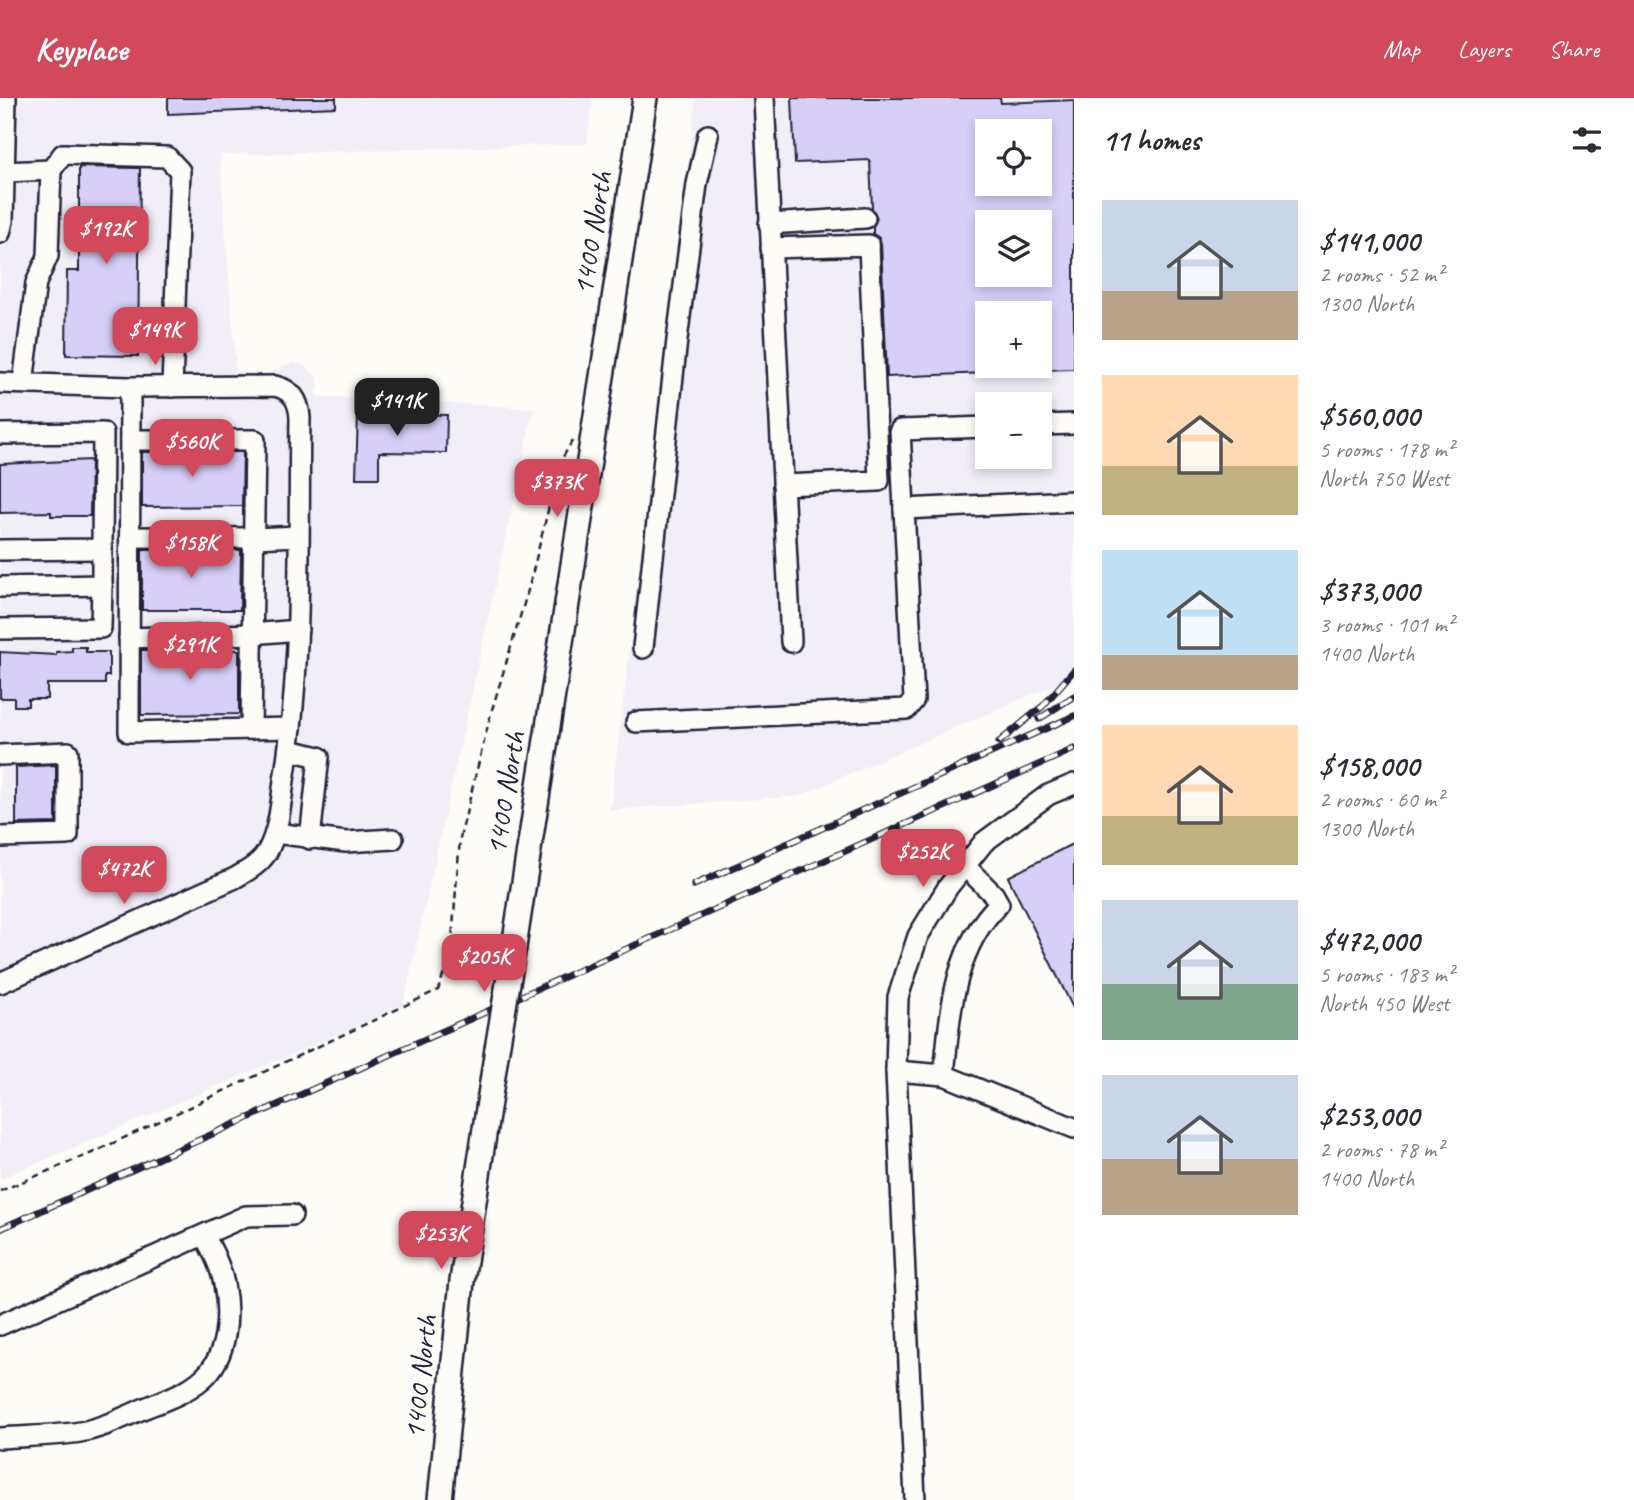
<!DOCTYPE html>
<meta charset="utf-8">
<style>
:root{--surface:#fff;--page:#f2f2f3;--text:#2b2b33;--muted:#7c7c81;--accent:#d1495b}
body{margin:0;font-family:Caveat,sans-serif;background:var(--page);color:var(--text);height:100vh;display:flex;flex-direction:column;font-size:26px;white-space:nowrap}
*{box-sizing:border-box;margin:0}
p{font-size:23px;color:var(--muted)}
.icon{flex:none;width:38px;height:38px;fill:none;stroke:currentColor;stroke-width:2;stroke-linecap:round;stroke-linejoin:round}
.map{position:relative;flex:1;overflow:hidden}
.side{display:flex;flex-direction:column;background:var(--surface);width:560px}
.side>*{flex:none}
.fabs{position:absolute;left:975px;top:21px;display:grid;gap:14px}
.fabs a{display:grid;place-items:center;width:77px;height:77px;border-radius:0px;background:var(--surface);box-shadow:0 4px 10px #0003;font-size:35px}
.price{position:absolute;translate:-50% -60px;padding:0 16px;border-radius:14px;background:var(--accent);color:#fff;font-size:23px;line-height:46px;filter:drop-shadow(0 2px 4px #0008)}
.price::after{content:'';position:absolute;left:50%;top:42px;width:21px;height:16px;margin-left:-10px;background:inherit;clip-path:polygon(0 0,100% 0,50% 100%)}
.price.current{background:#222;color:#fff}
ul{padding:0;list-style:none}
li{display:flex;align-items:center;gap:21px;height:175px;padding:0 28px}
li span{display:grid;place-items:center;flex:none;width:196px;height:140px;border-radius:0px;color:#555}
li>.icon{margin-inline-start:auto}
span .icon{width:84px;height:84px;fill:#fffc;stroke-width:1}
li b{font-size:30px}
h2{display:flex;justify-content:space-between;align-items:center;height:84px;padding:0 28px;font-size:30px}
header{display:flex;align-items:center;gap:42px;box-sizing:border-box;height:98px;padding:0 35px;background:var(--accent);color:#fff}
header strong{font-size:33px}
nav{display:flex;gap:38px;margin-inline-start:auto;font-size:24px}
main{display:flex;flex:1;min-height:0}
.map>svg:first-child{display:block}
</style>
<header>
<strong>Keyplace</strong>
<nav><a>Map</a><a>Layers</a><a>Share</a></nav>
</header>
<main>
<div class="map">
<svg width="1074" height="1402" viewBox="0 0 1074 1402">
<rect width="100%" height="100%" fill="#fdfcf7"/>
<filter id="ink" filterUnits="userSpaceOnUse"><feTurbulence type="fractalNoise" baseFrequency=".0143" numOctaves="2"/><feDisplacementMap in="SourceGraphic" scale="14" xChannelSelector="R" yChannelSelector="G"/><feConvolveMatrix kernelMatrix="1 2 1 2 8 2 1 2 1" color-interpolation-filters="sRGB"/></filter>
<g filter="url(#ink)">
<g fill="#f2eef7" fill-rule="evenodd">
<polygon points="0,0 593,0 587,46 220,57 236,274 268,275 294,264 307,269 316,278 319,287 316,298 534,310 403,909 0,1081"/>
<path d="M696,0H1074V578L799,698L610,712ZM987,33H1040V86H987ZM987,124H1040V177H987ZM987,215H1040V268H987ZM987,306H1040V359H987Z"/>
</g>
<g fill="#d7cff7" stroke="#22223b" stroke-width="2" fill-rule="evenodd">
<polygon points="168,0 336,0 336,9 168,16"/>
<path d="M792,0H1000L1001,5L1074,2V271L1040,272V215H987V275L887,279L881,146L879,140L873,136V129L877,120L872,110L870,62L795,65ZM987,33H1040V86H987ZM987,124H1040V177H987Z"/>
<polygon points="79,69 140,70 138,258 66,257 67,173 79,173"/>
<polygon points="358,315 447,317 446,355 379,354 379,380 356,380"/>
<polygon points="142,354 243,354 242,408 142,409"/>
<polygon points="91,362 90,418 51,418 51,414 0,415 0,366"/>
<polygon points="142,451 241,452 240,512 142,512"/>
<polygon points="72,549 86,549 86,554 109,554 109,578 105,578 105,586 47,586 47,601 28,601 28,608 14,608 14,600 0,600 0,554 56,557 56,554 72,553"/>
<polygon points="141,552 239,552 239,616 141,617"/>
<polygon points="56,667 56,725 16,726 16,669"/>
<polygon points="1074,745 1074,912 1008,779"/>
</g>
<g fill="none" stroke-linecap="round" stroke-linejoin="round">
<g stroke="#22223b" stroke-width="24">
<g id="minor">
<polyline points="764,0 791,544"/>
<polyline points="51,72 63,56 167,59 180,73 172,289"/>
<polyline points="4,74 51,72 48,158 36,185 23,285"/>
<polyline points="769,126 865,120"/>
<polyline points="0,135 3,123 6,0"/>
<polyline points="771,150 869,147 879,383 783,387"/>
<path d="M0,285L130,289L275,288C292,292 299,302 300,320C298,439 303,559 285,676C281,701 280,731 267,754C260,766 247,773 235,780L0,885"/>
<polyline points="130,289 129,634 291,630"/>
<polyline points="1040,327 1074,326"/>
<polyline points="0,336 103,335 102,451 0,452"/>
<polyline points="130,342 255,342 251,631"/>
<polyline points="904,411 900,332 987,329"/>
<polyline points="131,439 254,440 298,438"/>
<polyline points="2,489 102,487 102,451"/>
<polyline points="0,531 101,530 102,487"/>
<polyline points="129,540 252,536 298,532"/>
<polyline points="643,550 677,242 697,86 708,37"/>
<polyline points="636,624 907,611 914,602 904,411 1074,403"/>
<polyline points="289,652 319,659 310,741"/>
<polyline points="0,657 68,654 68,737 0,739"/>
<polyline points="275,735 346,744 393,741"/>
<polyline points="896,973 944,977 1074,1030"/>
<path d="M944,977C950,918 953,850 999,806L994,797L965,768"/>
<polyline points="0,1227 246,1118 292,1117"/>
<path d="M0,1340C26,1338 54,1338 80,1334C103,1330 124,1319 145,1310C165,1302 186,1295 202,1281C228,1259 230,1217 224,1186C221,1169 212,1152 204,1137"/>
<polyline points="915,1402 896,973 898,899 918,838 948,789 984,744 1048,697 1074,686"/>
</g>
</g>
<g stroke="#22223b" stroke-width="28">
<g id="major">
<polyline points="514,849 645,0"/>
<polyline points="440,1402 462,1183 497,951"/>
</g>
</g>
<polyline stroke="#22223b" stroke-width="2.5" stroke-dasharray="7 5" stroke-linecap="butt" points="0,1093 92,1055 438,892 451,855 460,740 491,615 529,489 560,364 574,340"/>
<use href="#minor" stroke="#fdfcf7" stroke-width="19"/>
<use href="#major" stroke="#fdfcf7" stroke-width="23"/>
<g stroke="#22223b" stroke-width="7">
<g id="rail">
<polyline points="1039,621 1074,598"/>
<polyline points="999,644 1043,608 1074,572"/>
<polyline points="694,787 1074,618"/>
<polyline points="0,1131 1074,651"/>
</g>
</g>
<use href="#rail" stroke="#fdfcf7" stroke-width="4.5" stroke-dasharray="13" stroke-linecap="butt"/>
<g stroke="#22223b" stroke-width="28" stroke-linecap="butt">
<polyline id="major-bridge" points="497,951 514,849"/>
</g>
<use href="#major-bridge" stroke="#fdfcf7" stroke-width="23"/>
</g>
</g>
<g text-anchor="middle" stroke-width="5" stroke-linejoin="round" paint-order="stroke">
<g font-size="30" fill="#22223b" stroke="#fdfcf7">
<text transform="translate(592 135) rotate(-81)" y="10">1400 North</text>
<text transform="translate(505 695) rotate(-81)" y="10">1400 North</text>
<text transform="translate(420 1279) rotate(-84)" y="10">1400 North</text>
</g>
</g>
</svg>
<div class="fabs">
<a><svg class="icon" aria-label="locate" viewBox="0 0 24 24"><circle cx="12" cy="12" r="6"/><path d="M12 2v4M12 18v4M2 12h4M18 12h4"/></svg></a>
<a><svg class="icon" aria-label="layers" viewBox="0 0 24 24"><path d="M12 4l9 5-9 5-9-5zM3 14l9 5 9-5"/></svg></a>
<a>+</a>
<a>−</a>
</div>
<b class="price" style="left:106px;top:168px">$192K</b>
<b class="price" style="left:155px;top:269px">$149K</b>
<b class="price current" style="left:397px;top:340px">$141K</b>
<b class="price" style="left:192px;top:381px">$560K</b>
<b class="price" style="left:557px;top:421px">$373K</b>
<b class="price" style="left:191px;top:482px">$158K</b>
<b class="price" style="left:190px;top:584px">$291K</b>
<b class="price" style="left:923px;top:791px">$252K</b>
<b class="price" style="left:124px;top:808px">$472K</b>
<b class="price" style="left:484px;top:896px">$205K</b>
<b class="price" style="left:441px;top:1173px">$253K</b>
</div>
<section class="side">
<h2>11 homes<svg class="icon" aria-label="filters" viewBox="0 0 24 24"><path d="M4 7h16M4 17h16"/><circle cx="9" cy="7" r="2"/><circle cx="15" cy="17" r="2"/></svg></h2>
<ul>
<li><span style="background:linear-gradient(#c9d6e8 65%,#b9a48a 0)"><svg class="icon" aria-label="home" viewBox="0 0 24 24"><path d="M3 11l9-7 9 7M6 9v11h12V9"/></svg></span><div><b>$141,000</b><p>2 rooms · 52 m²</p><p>1300 North</p></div></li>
<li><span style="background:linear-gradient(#ffd9b3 65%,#c2b280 0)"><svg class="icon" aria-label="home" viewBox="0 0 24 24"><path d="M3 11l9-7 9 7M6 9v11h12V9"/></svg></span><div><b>$560,000</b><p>5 rooms · 178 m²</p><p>North 750 West</p></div></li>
<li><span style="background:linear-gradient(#bfe0f5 75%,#b9a48a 0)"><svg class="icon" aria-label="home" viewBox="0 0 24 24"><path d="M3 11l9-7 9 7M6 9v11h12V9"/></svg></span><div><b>$373,000</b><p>3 rooms · 101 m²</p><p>1400 North</p></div></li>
<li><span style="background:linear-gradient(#ffd9b3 65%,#c2b280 0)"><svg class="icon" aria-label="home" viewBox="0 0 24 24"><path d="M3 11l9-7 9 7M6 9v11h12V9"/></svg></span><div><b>$158,000</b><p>2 rooms · 60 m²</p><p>1300 North</p></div></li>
<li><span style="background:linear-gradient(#c9d6e8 60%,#7fa58c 0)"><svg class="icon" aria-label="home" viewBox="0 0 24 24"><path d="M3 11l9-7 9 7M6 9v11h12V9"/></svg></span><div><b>$472,000</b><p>5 rooms · 183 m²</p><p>North 450 West</p></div></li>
<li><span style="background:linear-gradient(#c9d6e8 60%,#b9a48a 0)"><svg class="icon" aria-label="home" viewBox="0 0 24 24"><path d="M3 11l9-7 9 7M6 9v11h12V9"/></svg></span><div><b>$253,000</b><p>2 rooms · 78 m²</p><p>1400 North</p></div></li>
</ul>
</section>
</main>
